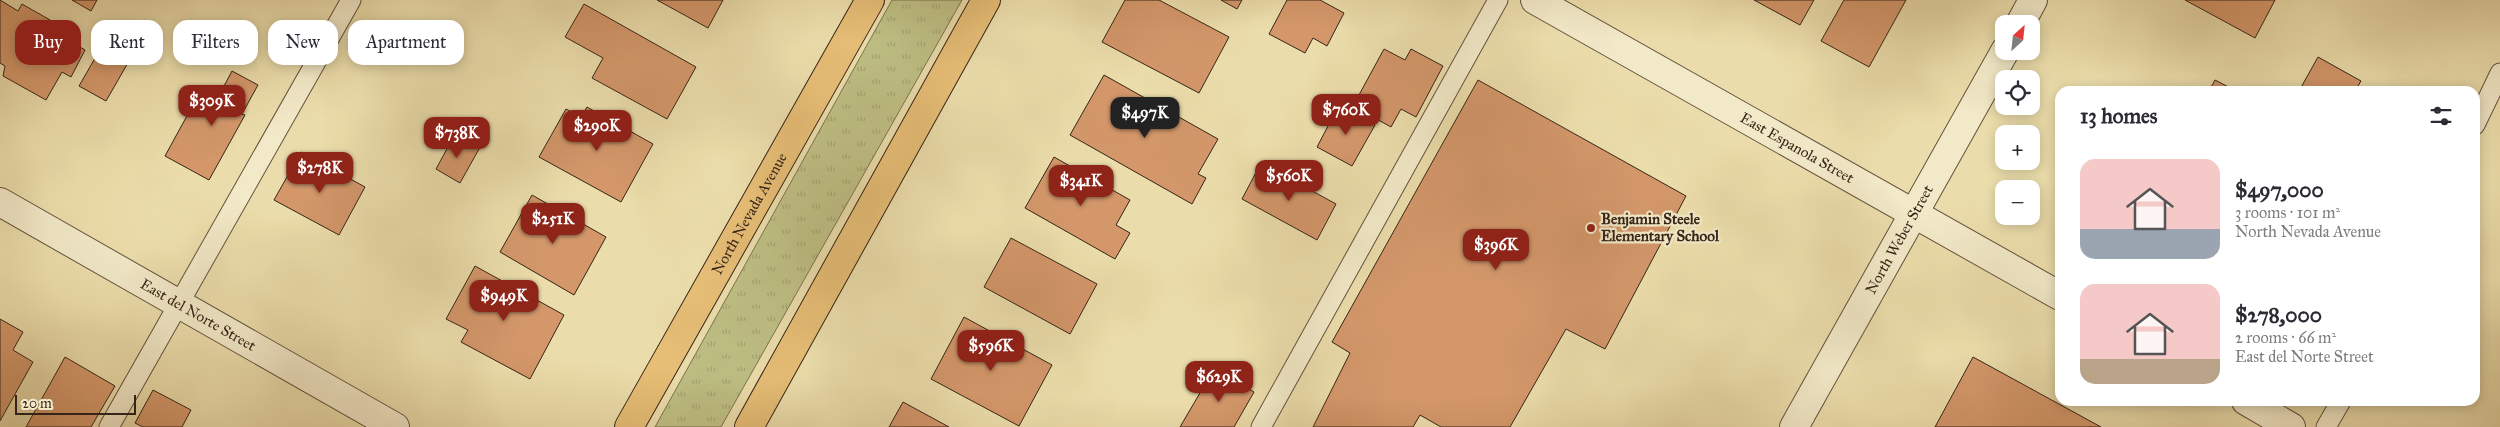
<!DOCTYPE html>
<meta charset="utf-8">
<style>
:root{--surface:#fff;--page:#f2f2f3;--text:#2b2b33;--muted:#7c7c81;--accent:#8f2418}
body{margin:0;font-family:"IM FELL Great Primer",serif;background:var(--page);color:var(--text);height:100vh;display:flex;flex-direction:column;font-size:19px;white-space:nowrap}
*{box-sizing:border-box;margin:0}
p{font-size:16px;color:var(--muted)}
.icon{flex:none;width:28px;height:28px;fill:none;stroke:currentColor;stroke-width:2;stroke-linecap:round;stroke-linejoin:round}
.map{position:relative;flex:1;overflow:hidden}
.sheet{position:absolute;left:2055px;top:86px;width:425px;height:320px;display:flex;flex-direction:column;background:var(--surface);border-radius:15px;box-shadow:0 2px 12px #0003}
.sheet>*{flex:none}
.hud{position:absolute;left:15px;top:20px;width:475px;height:45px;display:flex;gap:10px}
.needle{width:32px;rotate:27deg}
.tools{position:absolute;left:1995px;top:15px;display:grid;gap:10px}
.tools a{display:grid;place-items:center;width:45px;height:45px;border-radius:10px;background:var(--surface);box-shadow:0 2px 12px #0003;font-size:25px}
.scale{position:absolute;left:15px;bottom:12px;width:121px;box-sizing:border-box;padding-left:5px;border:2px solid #372418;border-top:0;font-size:14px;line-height:18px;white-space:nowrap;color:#372418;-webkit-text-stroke:4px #f2e9c8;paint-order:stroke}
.price{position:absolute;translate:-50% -42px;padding:0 11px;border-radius:10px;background:var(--accent);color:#fff;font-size:16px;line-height:32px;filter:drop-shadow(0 1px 2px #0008)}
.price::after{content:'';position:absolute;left:50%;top:30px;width:15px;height:11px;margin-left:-8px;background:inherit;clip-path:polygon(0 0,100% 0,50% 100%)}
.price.current{background:#222;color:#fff}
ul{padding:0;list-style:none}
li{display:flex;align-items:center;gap:15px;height:125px;padding:0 25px}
li span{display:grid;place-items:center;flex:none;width:140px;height:100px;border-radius:15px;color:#555}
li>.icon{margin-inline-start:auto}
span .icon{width:60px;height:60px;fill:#fffc;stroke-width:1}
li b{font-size:21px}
h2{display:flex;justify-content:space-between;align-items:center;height:60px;padding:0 25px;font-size:21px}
.chip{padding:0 18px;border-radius:15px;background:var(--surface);box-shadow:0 2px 12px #0003;font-size:18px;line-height:45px}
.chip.current{background:var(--accent);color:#fff}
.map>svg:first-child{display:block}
</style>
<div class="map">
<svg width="2500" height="427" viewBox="0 0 2500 427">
<defs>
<pattern id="grass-tufts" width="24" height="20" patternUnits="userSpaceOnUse" patternTransform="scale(1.25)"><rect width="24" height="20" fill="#bebf84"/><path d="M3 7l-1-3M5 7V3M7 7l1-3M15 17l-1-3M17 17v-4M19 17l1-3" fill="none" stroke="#a4a471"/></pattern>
</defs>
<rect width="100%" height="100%" fill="#ebddab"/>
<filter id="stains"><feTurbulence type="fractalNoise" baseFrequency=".004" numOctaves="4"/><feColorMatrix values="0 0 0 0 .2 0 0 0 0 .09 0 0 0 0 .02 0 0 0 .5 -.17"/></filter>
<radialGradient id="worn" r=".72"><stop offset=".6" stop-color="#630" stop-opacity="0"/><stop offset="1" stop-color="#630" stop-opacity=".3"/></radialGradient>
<polygon fill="url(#grass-tufts)" stroke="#7a724e" points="892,0 962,0 721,427 655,427"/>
<g fill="#d3976a" stroke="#372418">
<polygon points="0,0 18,11 22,4 64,28 60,35 85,50 71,77 62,72 46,100 3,76 5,66 0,63"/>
<polygon points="72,0 97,0 91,11"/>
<polygon points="657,0 723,0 708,28"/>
<polygon points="1125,0 1159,0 1229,37 1199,93 1102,42"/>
<polygon points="1221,0 1242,0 1237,9"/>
<polygon points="1287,0 1320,0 1344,13 1327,46 1313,38 1305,53 1269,34"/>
<polygon points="1754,0 1814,0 1800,25"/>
<polygon points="1844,0 1906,0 1869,67 1821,41"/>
<polygon points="2185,0 2275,0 2255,38"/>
<polygon points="584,4 696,67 667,119 592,78 603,58 565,37"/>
<polygon points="102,46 129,61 106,101 79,86"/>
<polygon points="1384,49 1405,60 1411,49 1443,66 1416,117 1401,109 1391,127 1353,106"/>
<polygon points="2318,57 2361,81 2355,91 2299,91"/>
<polygon points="232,71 258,85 242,114 245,115 209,180 165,156 200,92 216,101"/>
<polygon points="1104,75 1218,139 1198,174 1206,178 1192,204 1070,135"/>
<polygon points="1478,80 1686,196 1605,349 1566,329 1510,427 1441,427 1420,415 1413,427 1313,427 1350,353 1332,342"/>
<polygon points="2215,80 2236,91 2209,91"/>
<polygon points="1339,105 1375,125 1352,166 1317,147"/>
<polygon points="587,107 653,144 621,202 539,157 566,109 581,117"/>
<polygon points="454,136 479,149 460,183 436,169"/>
<polygon points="301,152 365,187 339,235 274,200"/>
<polygon points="1054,157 1130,200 1116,225 1130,233 1115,259 1025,208"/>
<polygon points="1261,163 1336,204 1317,240 1242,199"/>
<polygon points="532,195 606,237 574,295 500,252"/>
<polygon points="1011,238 1097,284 1070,334 984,287"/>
<polygon points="475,266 564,315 530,379 461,342 468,330 446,319"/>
<polygon points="964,317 1052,365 1019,426 931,379"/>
<polygon points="0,319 23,332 13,350 33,362 0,421"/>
<polygon points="65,357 115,386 91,427 26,427"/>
<polygon points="1973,357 2101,427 1935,427"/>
<polygon points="1214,369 1254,392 1234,427 1180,427"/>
<polygon points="153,390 191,410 182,427 143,427 135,423"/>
<polygon points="903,402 949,427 889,427"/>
</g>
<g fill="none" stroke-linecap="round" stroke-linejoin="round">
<g stroke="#64523d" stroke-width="21">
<g id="service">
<polyline points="2475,125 2500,73"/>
<polyline points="109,427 351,0"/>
<polyline points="1261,427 1498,0"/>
<polyline points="2326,427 2341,401"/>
</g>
</g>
<g stroke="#64523d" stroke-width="30">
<g id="minor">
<path id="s1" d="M1535,0L2060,296"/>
<path id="s2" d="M0,202L395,427"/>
<polyline points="2246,401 2291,427"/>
</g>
</g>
<g stroke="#64523d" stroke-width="30">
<g id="tertiary">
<polyline points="2020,24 2033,0"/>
<path id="s3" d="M1794,427L2005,51"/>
</g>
</g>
<g stroke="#372418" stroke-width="30">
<g id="primary">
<path id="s4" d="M629,427L870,0"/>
<polyline points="749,427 986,0"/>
</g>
</g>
<use href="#service" stroke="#f2e9c8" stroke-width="19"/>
<use href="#minor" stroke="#f2e9c8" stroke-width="28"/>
<use href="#tertiary" stroke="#f2e9c8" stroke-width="28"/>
<use href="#primary" stroke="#e6be76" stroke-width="28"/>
</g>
<circle fill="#8f2418" stroke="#f2e9c8" stroke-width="2" cx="1591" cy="228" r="5"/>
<g text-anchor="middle" stroke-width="4.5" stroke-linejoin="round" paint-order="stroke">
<g font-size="15" fill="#372418" stroke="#f2e9c8">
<text dy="5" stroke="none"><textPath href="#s1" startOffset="301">East Espanola Street</textPath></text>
<text dy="5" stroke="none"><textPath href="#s4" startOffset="245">North Nevada Avenue</textPath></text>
<text dy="5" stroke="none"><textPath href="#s3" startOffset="215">North Weber Street</textPath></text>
<text dy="5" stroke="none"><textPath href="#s2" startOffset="228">East del Norte Street</textPath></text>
</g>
<g font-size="15" font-weight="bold" fill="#372418" stroke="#f2e9c8" text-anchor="start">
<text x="1601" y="224">Benjamin Steele<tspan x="1601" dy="17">Elementary School</tspan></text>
</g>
</g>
<rect width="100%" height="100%" filter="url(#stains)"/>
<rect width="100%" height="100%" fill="url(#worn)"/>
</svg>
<div class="tools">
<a><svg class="needle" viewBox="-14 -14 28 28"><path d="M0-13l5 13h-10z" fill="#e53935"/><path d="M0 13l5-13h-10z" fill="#7c7c81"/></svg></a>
<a><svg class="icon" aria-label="locate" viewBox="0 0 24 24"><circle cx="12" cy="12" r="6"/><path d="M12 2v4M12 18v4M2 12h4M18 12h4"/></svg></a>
<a>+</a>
<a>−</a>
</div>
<div class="scale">20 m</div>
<b class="price" style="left:212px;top:127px">$309K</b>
<b class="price" style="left:1346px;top:136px">$760K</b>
<b class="price current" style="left:1145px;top:139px">$497K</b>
<b class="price" style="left:597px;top:152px">$290K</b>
<b class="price" style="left:457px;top:159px">$738K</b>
<b class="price" style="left:320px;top:194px">$278K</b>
<b class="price" style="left:1289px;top:202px">$560K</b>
<b class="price" style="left:1081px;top:207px">$341K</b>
<b class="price" style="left:553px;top:245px">$251K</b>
<b class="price" style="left:1496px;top:271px">$396K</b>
<b class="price" style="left:504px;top:322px">$949K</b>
<b class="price" style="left:991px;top:372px">$596K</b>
<b class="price" style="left:1219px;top:403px">$629K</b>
<div class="hud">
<a class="chip current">Buy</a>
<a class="chip">Rent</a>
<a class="chip">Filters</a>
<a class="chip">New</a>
<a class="chip">Apartment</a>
</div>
<section class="sheet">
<h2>13 homes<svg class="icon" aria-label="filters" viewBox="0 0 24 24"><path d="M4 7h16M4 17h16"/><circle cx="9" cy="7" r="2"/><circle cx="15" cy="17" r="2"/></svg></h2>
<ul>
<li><span style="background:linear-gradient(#f6c9c9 70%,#9aa5b1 0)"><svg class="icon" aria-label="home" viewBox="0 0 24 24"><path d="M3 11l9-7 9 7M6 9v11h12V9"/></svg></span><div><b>$497,000</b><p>3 rooms · 101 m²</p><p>North Nevada Avenue</p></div></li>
<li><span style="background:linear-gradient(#f6c9c9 75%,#b9a48a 0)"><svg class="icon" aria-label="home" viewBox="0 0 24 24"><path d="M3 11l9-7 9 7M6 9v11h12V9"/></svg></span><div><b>$278,000</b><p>2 rooms · 66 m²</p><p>East del Norte Street</p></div></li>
</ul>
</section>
</div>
